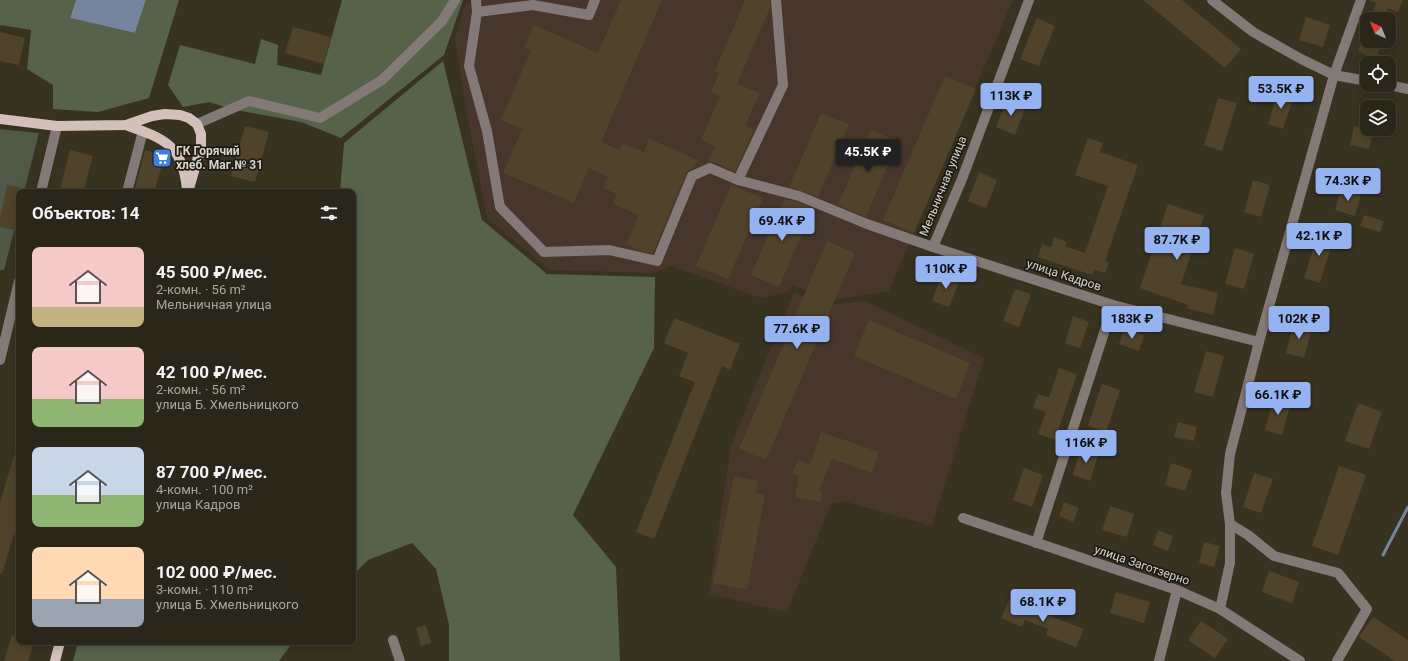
<!DOCTYPE html>
<html lang="ru">
<meta charset="utf-8">
<style>
:root{--surface:#2a2619;--page:#322e22;--text:#f1f3f6;--muted:#a5a5a2;--line:#464338;--accent:#95b2f1}
body{margin:0;font-family:Roboto,sans-serif;background:var(--page);color:var(--text);height:100vh;display:flex;flex-direction:column;font-size:15px;white-space:nowrap}
*{box-sizing:border-box;margin:0}
p{font-size:13px;color:var(--muted)}
.icon{flex:none;width:22px;height:22px;fill:none;stroke:currentColor;stroke-width:2;stroke-linecap:round;stroke-linejoin:round}
.map{position:relative;flex:1;overflow:hidden}
.panel{position:absolute;left:16px;top:189px;width:340px;height:456px;display:flex;flex-direction:column;background:var(--surface);border-radius:8px;box-shadow:0 2px 10px #0003,0 0 0 1px var(--line)}
.panel>*{flex:none}
.needle{width:26px;rotate:317deg}
.fabs{position:absolute;left:1360px;top:12px;display:grid;gap:8px}
.fabs a{display:grid;place-items:center;width:36px;height:36px;border-radius:8px;background:var(--surface);box-shadow:0 2px 10px #0003,0 0 0 1px var(--line);font-size:20px}
.price{position:absolute;translate:-50% -34px;padding:0 9px;border-radius:4px;background:var(--accent);color:#111;font-size:13px;line-height:26px;filter:drop-shadow(0 1px 2px #0008)}
.price::after{content:'';position:absolute;left:50%;top:24px;width:12px;height:9px;margin-left:-6px;background:inherit;clip-path:polygon(0 0,100% 0,50% 100%)}
.price.on{background:#222;color:#fff}
ul{padding:0;list-style:none}
li{display:flex;align-items:center;gap:12px;height:100px;padding:0 16px}
li span{display:grid;place-items:center;flex:none;width:112px;height:80px;border-radius:8px;color:#555}
li>.icon{margin-inline-start:auto}
span .icon{width:48px;height:48px;fill:#fffc;stroke-width:1}
li b{font-size:17px}
h2{display:flex;justify-content:space-between;align-items:center;height:48px;padding:0 16px;font-size:17px}
.map>svg:first-child{display:block}
</style>
<div class="map">
<svg width="1408" height="661" viewBox="0 0 1408 661">
<rect width="100%" height="100%" fill="#383221"/>
<g fill="#47362c">
<polygon points="473,0 1013,0 889,291 832,300 792,285 788,292 761,298 671,266 654,273 549,270 487,218 467,115 455,39 465,4"/>
<polygon points="794,292 826,305 865,301 984,358 932,526 843,501 831,504 787,612 709,594 731,445"/>
</g>
<polygon fill="#505948" points="0,129 39,133 24,192 19,192 19,212 4,270 0,270"/>
<g fill="#56624a">
<polygon points="0,0 76,0 70,18 135,33 146,0 179,0 149,98 98,112 53,109 53,85 27,69 31,30 1,25 0,26"/>
<polygon points="342,0 463,0 444,55 341,138 301,122 231,109 209,102 183,107 168,85 180,45 255,64 261,39 278,45 277,65 321,75"/>
<polygon points="443,61 482,220 547,274 655,277 654,348 573,515 616,567 620,661 449,661 449,625 436,569 412,543 368,560 353,575 353,192 340,192 344,143"/>
<polygon points="78,642 293,642 279,661 73,661"/>
</g>
<polygon fill="#75859d" points="76,0 146,0 135,33 70,18"/>
<g fill="none" stroke-linecap="round" stroke-linejoin="round">
<polyline stroke="#75859d" stroke-width="3" points="1383,555 1408,507"/>
</g>
<g fill="#50432b">
<polygon points="621,0 662,0 601,142 619,150 622,143 644,152 649,139 698,160 694,168 689,170 686,174 653,253 641,251 626,244 639,215 613,204 617,194 603,188 608,177 589,168 574,203 503,173 522,129 501,120 531,50 524,47 534,25 598,53"/>
<polygon points="745,0 770,0 770,8 737,84 760,93 745,126 754,130 735,172 713,162 708,162 715,146 701,140 720,96 711,92 719,73 715,71"/>
<polygon points="1143,0 1182,0 1241,49 1225,68"/>
<polygon points="1369,0 1403,0 1398,12 1388,8 1383,19 1370,19 1376,3"/>
<polygon points="1306,17 1330,25 1323,47 1299,40"/>
<polygon points="1037,18 1055,26 1039,66 1020,59"/>
<polygon points="293,27 331,37 324,64 285,53"/>
<polygon points="0,32 25,38 19,65 0,61"/>
<polygon points="1362,41 1383,41 1376,58 1358,51"/>
<polygon points="945,76 976,89 914,233 883,220"/>
<polygon points="1278,91 1294,96 1283,129 1268,124"/>
<polygon points="1218,98 1237,103 1222,151 1204,145"/>
<polygon points="1007,99 1026,106 1015,135 996,127"/>
<polygon points="821,113 849,124 818,197 789,187"/>
<polygon points="245,126 269,132 255,182 231,176"/>
<polygon points="1354,126 1373,130 1369,149 1350,145"/>
<polygon points="870,130 898,141 866,217 838,205"/>
<polygon points="1088,138 1103,143 1100,152 1138,165 1105,261 1109,263 1105,273 1094,270 1092,275 1038,257 1042,244 1051,247 1054,237 1067,242 1065,246 1085,253 1108,186 1075,175"/>
<polygon points="70,150 93,156 83,192 59,192"/>
<polygon points="145,150 165,155 154,192 134,192"/>
<polygon points="979,172 997,180 986,208 968,201"/>
<polygon points="1253,180 1270,185 1261,217 1244,212"/>
<polygon points="7,185 19,187 19,219 16,230 0,227 0,219"/>
<polygon points="731,185 763,198 728,279 696,266"/>
<polygon points="1341,189 1361,194 1355,216 1335,210"/>
<polygon points="784,199 797,202 813,209 779,287 751,275"/>
<polygon points="1168,204 1204,216 1181,284 1218,293 1213,315 1187,308 1188,305 1140,288"/>
<polygon points="1364,215 1384,221 1380,232 1360,226"/>
<polygon points="1319,231 1334,236 1320,283 1304,278"/>
<polygon points="827,241 855,253 766,460 739,449"/>
<polygon points="1235,248 1254,254 1244,289 1225,284"/>
<polygon points="942,273 960,280 949,307 932,301"/>
<polygon points="1015,289 1031,294 1019,327 1003,321"/>
<polygon points="1073,316 1089,322 1080,348 1065,343"/>
<polygon points="674,318 740,344 730,370 722,366 654,539 636,532 695,382 679,376 688,353 664,343"/>
<polygon points="869,320 970,363 956,399 854,356"/>
<polygon points="1294,323 1312,328 1304,358 1286,353"/>
<polygon points="1124,329 1144,335 1139,351 1119,344"/>
<polygon points="1206,351 1224,356 1213,397 1194,392"/>
<polygon points="1059,368 1077,374 1055,440 1038,434 1046,412 1033,408 1038,394 1049,398"/>
<polygon points="1102,384 1120,390 1106,432 1088,426"/>
<polygon points="1274,397 1291,402 1282,435 1265,430"/>
<polygon points="1358,403 1382,412 1369,449 1345,441"/>
<polygon points="1178,422 1197,427 1194,441 1174,437"/>
<polygon points="821,432 879,452 872,473 832,459 819,491 822,492 820,502 795,497 799,476 792,473 798,460 810,465"/>
<polygon points="17,446 19,447 19,518 2,574 0,573 0,502"/>
<polygon points="1081,447 1099,452 1090,481 1073,475"/>
<polygon points="1171,463 1192,470 1185,491 1165,485"/>
<polygon points="1339,466 1366,475 1338,555 1312,546"/>
<polygon points="1024,468 1043,475 1032,507 1013,500"/>
<polygon points="1254,473 1273,479 1261,513 1243,507"/>
<polygon points="734,476 758,481 756,493 765,495 747,590 713,583"/>
<polygon points="1064,502 1079,508 1073,522 1059,516"/>
<polygon points="1110,506 1134,514 1127,537 1102,530"/>
<polygon points="1158,530 1173,536 1168,551 1153,545"/>
<polygon points="1204,542 1220,546 1214,567 1199,563"/>
<polygon points="1269,571 1299,582 1292,603 1262,592"/>
<polygon points="1116,592 1150,602 1144,623 1110,613"/>
<polygon points="1009,600 1084,629 1076,647 1046,635 1048,629 1025,620 1022,627 1001,618"/>
<polygon points="1373,617 1408,640 1408,661 1395,661 1359,637"/>
<polygon points="1201,621 1228,639 1215,658 1188,640"/>
<polygon points="426,625 431,643 421,646 416,628"/>
<polygon points="12,635 19,637 19,642 34,642 28,661 4,661"/>
</g>
<g fill="none" stroke-linecap="round" stroke-linejoin="round">
<g stroke="#837976" stroke-width="10">
<polyline points="476,0 477,12 469,66 487,131 500,207 544,252 609,250 657,261 692,176 710,168 738,180 799,196 867,224 933,247 1113,305 1259,342"/>
<polyline points="1212,0 1253,32 1301,59 1334,75 1367,81"/>
<polyline points="477,12 533,5 589,15 595,0"/>
<polyline points="1389,85 1408,89"/>
<polyline points="197,124 249,101 320,118 382,80 442,21 455,0"/>
<polyline points="738,180 783,85 776,0"/>
<polyline points="41,192 57,126"/>
<polyline points="127,192 143,131"/>
<polyline points="933,247 962,179 1029,0"/>
<polyline points="0,360 19,281"/>
<polyline points="963,518 1177,590 1220,609 1300,661"/>
<polyline points="1230,524 1248,535 1274,556 1338,573 1367,609 1337,661"/>
<polyline points="1036,543 1113,305"/>
<polyline points="1220,609 1230,563 1230,524 1226,493 1230,454 1259,342 1334,75 1361,0"/>
<polyline points="393,640 400,661"/>
<polyline points="1159,661 1177,590"/>
</g>
<g stroke="#d4c0ba" stroke-width="10">
<polyline points="0,119 57,126 126,125 152,116 165,114 180,115 189,118 197,124 201,134 201,147 188,192"/>
<path d="M126,125C165,139 183,145 187,190"/>
<polyline points="55,661 60,642"/>
</g>
</g>
<defs>
<g id="supermarket-square" transform="scale(1)"><rect x="-9" y="-9" width="18" height="18" rx="4" fill="#3f7fe0" stroke="#1d1a13"/><path d="M-6-5.5h2.5l.6 2H6L4.5 2H-2.5L-4.4-4H-6ZM-1.5 3.2a1.3 1.3 0 1 0 .1 0ZM3 3.2a1.3 1.3 0 1 0 .1 0Z" fill="#fff"/></g>
</defs>
<g fill-rule="evenodd">
<use href="#supermarket-square" x="162" y="158"/>
</g>
<g text-anchor="middle" stroke-width="3.5" stroke-linejoin="round" paint-order="stroke">
<g font-size="12" font-weight="bold" fill="#d7d4c9" stroke="#1d1a13" text-anchor="start">
<text x="176" y="155">ГК Горячий<tspan x="176" dy="14">хлеб. Маг.№ 31</tspan></text>
</g>
<g font-size="12" fill="#d7d4c9" stroke="#1d1a13">
<text transform="translate(943 186) rotate(-68)" y="4">Мельничная улица</text>
<text transform="translate(1064 275) rotate(18)" y="4">улица Кадров</text>
<text transform="translate(1142 565) rotate(19)" y="4">улица Заготзерно</text>
</g>
</g>
</svg>
<div class="fabs">
<a><svg class="needle" viewBox="-14 -14 28 28"><path d="M0-13l5 13h-10z" fill="#e53935"/><path d="M0 13l5-13h-10z" fill="#a5a5a2"/></svg></a>
<a><svg class="icon" aria-label="locate" viewBox="0 0 24 24"><circle cx="12" cy="12" r="6"/><path d="M12 2v4M12 18v4M2 12h4M18 12h4"/></svg></a>
<a><svg class="icon" aria-label="layers" viewBox="0 0 24 24"><path d="M12 4l9 5-9 5-9-5zM3 14l9 5 9-5"/></svg></a>
</div>
<b class="price" style="left:1281px;top:110px">53.5K ₽</b>
<b class="price" style="left:1011px;top:117px">113K ₽</b>
<b class="price on" style="left:868px;top:173px">45.5K ₽</b>
<b class="price" style="left:1348px;top:202px">74.3K ₽</b>
<b class="price" style="left:782px;top:242px">69.4K ₽</b>
<b class="price" style="left:1319px;top:257px">42.1K ₽</b>
<b class="price" style="left:1177px;top:261px">87.7K ₽</b>
<b class="price" style="left:946px;top:290px">110K ₽</b>
<b class="price" style="left:1132px;top:340px">183K ₽</b>
<b class="price" style="left:1299px;top:340px">102K ₽</b>
<b class="price" style="left:797px;top:350px">77.6K ₽</b>
<b class="price" style="left:1278px;top:416px">66.1K ₽</b>
<b class="price" style="left:1086px;top:464px">116K ₽</b>
<b class="price" style="left:1043px;top:623px">68.1K ₽</b>
<section class="panel">
<h2>Объектов: 14<svg class="icon" aria-label="filters" viewBox="0 0 24 24"><path d="M4 7h16M4 17h16"/><circle cx="9" cy="7" r="2"/><circle cx="15" cy="17" r="2"/></svg></h2>
<ul>
<li><span style="background:linear-gradient(#f6c9c9 75%,#c2b280 0)"><svg class="icon" aria-label="home" viewBox="0 0 24 24"><path d="M3 11l9-7 9 7M6 9v11h12V9"/></svg></span><div><b>45 500 ₽/мес.</b><p>2-комн. · 56 m²</p><p>Мельничная улица</p></div></li>
<li><span style="background:linear-gradient(#f6c9c9 65%,#8fb573 0)"><svg class="icon" aria-label="home" viewBox="0 0 24 24"><path d="M3 11l9-7 9 7M6 9v11h12V9"/></svg></span><div><b>42 100 ₽/мес.</b><p>2-комн. · 56 m²</p><p>улица Б. Хмельницкого</p></div></li>
<li><span style="background:linear-gradient(#c9d6e8 60%,#8fb573 0)"><svg class="icon" aria-label="home" viewBox="0 0 24 24"><path d="M3 11l9-7 9 7M6 9v11h12V9"/></svg></span><div><b>87 700 ₽/мес.</b><p>4-комн. · 100 m²</p><p>улица Кадров</p></div></li>
<li><span style="background:linear-gradient(#ffd9b3 65%,#9aa5b1 0)"><svg class="icon" aria-label="home" viewBox="0 0 24 24"><path d="M3 11l9-7 9 7M6 9v11h12V9"/></svg></span><div><b>102 000 ₽/мес.</b><p>3-комн. · 110 m²</p><p>улица Б. Хмельницкого</p></div></li>
</ul>
</section>
</div>
